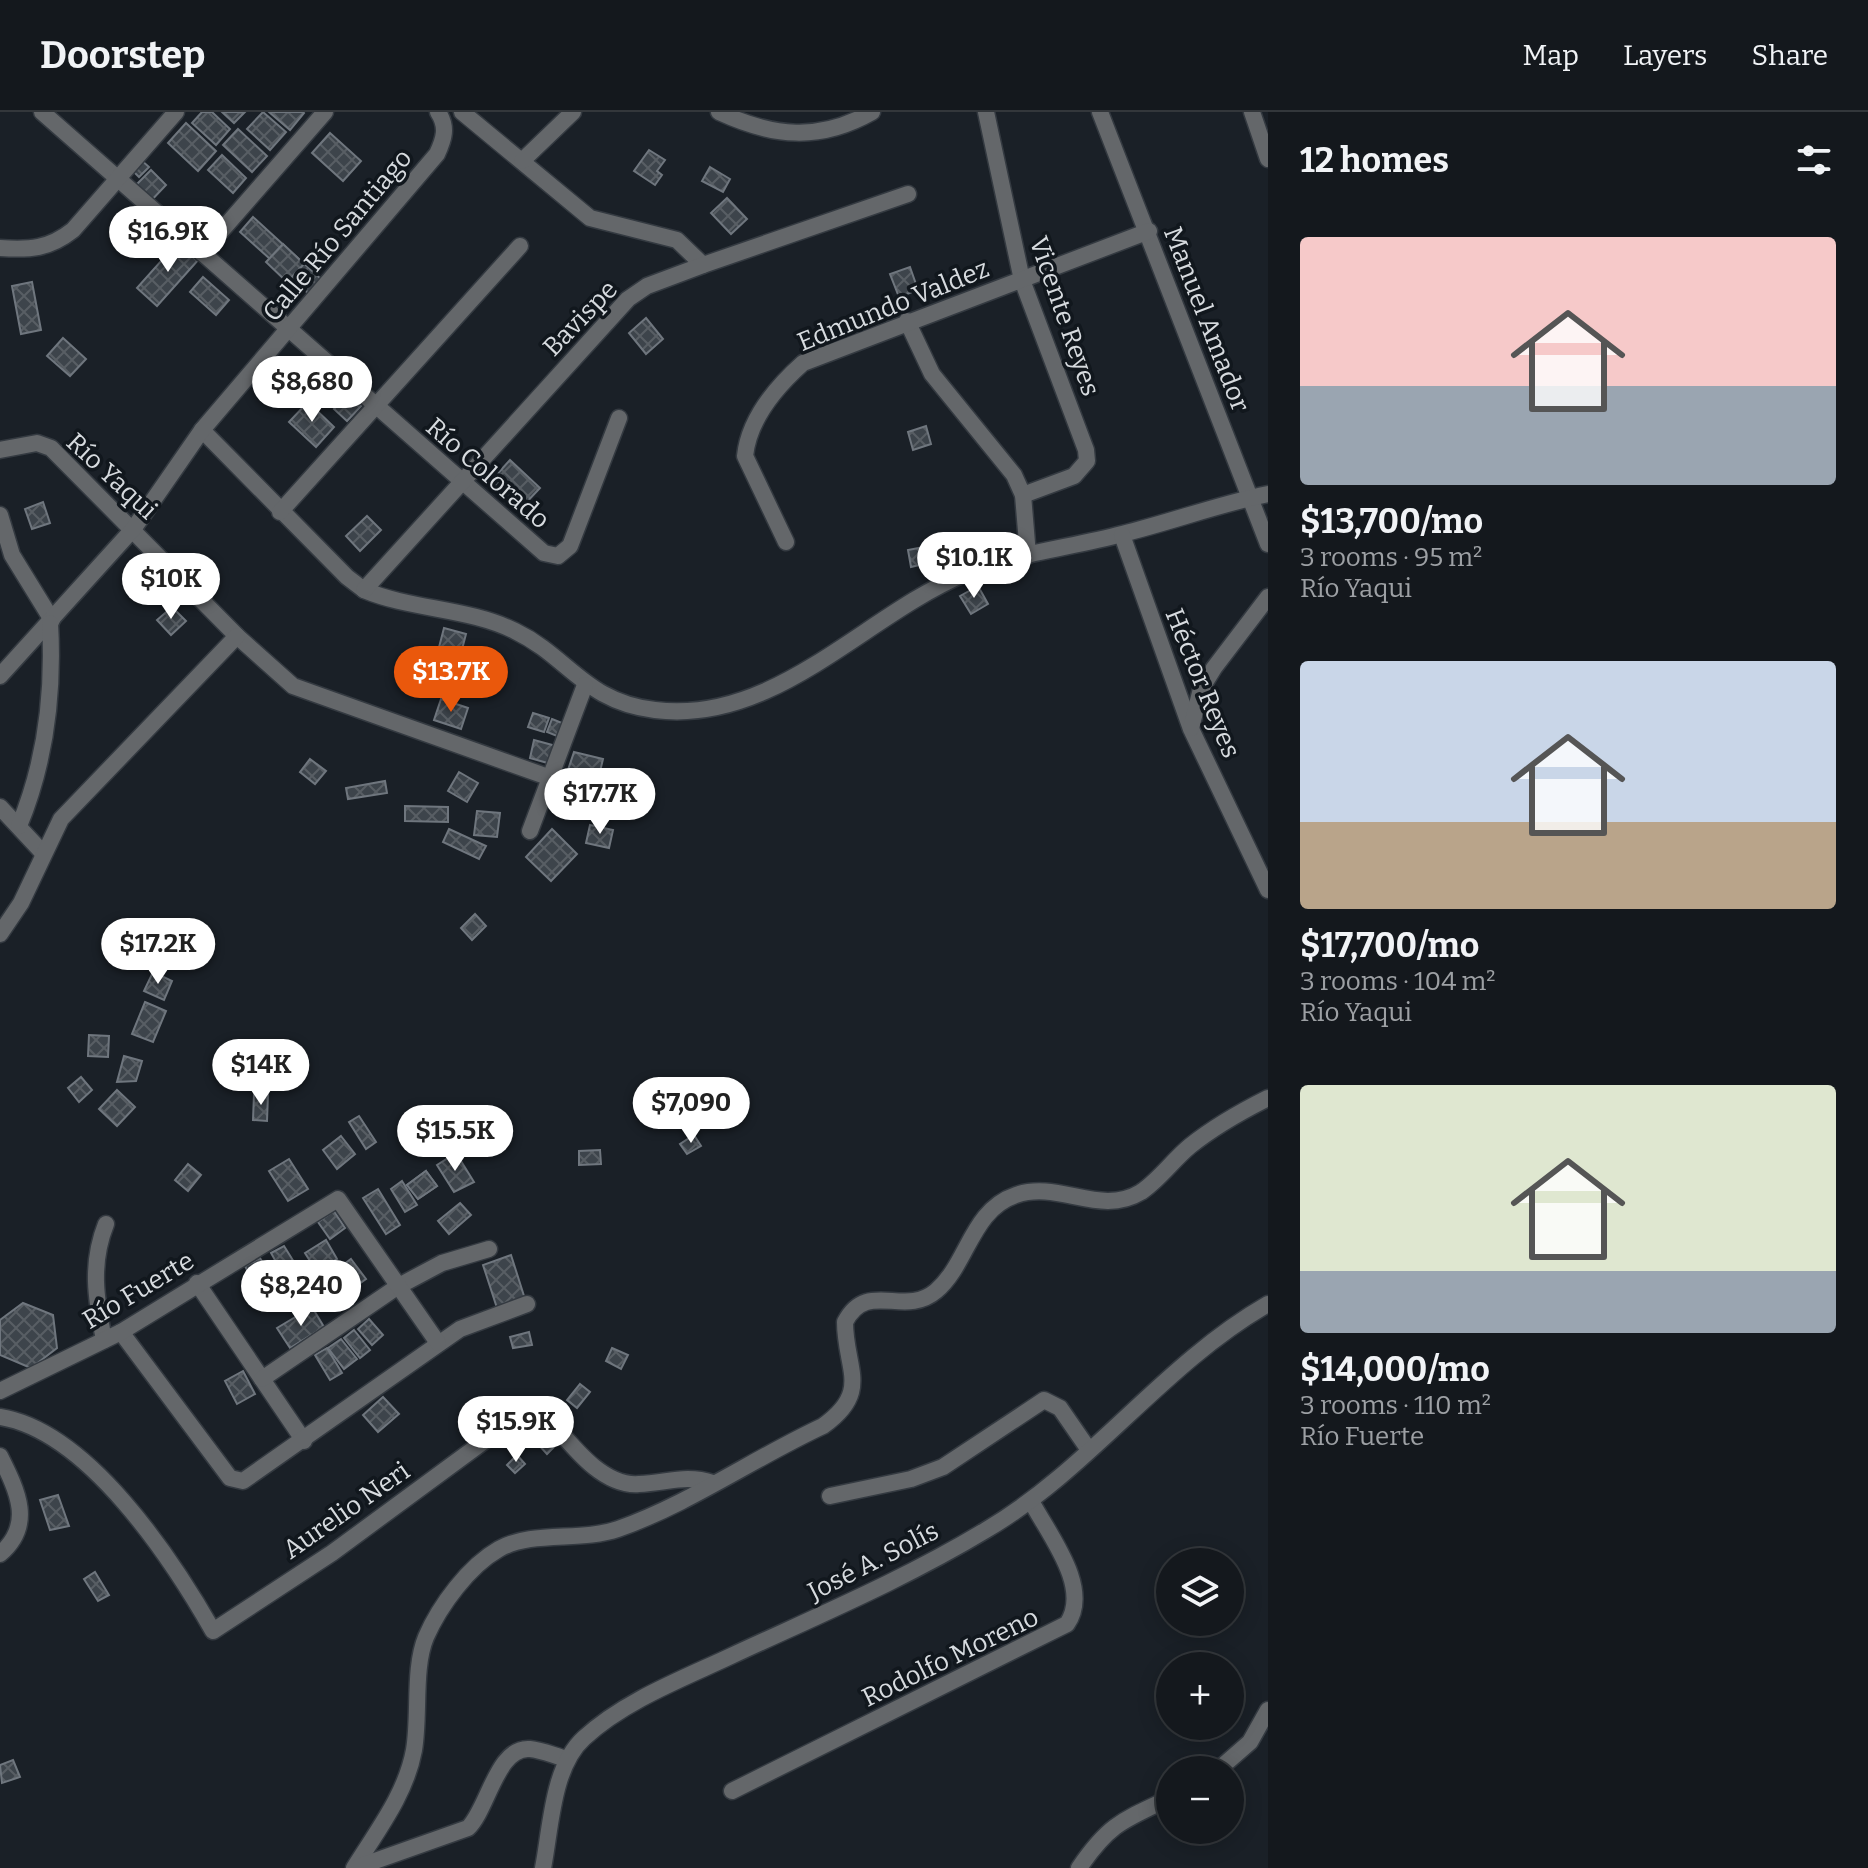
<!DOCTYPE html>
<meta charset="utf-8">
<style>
:root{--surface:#14181d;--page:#1d2126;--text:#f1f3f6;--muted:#9da0a4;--line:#33373b;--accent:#ea580c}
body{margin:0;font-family:Bitter,serif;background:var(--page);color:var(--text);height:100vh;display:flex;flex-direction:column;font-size:30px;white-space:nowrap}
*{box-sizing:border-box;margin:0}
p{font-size:26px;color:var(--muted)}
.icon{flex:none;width:44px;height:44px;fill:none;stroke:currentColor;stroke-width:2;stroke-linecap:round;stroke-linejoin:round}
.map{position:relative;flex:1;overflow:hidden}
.sheet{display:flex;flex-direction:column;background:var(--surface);width:600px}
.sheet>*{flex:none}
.tools{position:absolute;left:1156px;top:1436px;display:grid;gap:16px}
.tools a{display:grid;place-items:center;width:88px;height:88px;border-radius:50%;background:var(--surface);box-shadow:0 4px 20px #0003,0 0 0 2px var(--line);font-size:40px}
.price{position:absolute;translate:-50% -68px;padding:0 18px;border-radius:28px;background:#fff;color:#222;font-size:26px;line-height:52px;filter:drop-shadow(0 2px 4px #0008)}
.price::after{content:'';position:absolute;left:50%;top:48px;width:24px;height:18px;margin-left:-12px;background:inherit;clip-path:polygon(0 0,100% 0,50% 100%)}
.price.active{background:var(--accent);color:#fff}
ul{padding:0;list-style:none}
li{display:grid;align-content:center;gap:16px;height:424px;padding:0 32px}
li span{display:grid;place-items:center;height:248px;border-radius:8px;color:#555}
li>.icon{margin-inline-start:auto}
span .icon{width:144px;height:144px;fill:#fffc;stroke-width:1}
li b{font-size:34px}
h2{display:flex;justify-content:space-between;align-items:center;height:96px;padding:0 32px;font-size:34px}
header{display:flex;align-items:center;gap:48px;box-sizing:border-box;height:112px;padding:0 40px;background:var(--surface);border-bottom:2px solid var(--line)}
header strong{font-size:38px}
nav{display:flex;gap:44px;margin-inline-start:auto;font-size:28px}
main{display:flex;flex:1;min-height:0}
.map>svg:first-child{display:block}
</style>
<header>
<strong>Doorstep</strong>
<nav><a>Map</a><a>Layers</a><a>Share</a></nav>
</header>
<main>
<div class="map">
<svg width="1268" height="1756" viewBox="0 0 1268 1756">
<defs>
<pattern id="building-cross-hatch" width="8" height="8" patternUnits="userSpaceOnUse" patternTransform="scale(2)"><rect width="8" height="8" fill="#3d444b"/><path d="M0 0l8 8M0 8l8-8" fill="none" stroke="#585e64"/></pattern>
</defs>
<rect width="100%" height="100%" fill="#1a2027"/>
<g fill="url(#building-cross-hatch)" stroke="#6f767e" stroke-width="2">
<polygon points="202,0 212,0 230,17 216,33 192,11"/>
<polygon points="222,0 245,0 234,11"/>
<polygon points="263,0 286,20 270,38 247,17"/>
<polygon points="269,0 303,0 304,1 290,18"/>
<polygon points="186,11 216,39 198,59 168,31"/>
<polygon points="238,17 267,44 252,60 223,33"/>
<polygon points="330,21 361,49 343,69 312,41"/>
<polygon points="649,38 665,48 657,59 662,63 655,73 634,59"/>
<polygon points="222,43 246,66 233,81 208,58"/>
<polygon points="141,48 149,55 139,65 131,57"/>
<polygon points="710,55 730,67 723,80 702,69"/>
<polygon points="151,58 166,73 147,93 132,77"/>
<polygon points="727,86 747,107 731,122 711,101"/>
<polygon points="253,105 322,168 309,182 240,120"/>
<polygon points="179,129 199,147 157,194 137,176"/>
<polygon points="283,132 304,152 287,170 266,150"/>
<polygon points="910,155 918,178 899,185 890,162"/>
<polygon points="203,165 229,188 216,203 190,180"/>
<polygon points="32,170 41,218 21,222 12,174"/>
<polygon points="646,206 663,227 646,242 629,221"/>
<polygon points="63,226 86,247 70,264 47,244"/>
<polygon points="350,280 363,292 347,309 334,297"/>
<polygon points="308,290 334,315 316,335 289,310"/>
<polygon points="926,314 931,332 913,338 908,320"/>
<polygon points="510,348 540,376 521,396 491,369"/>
<polygon points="43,390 50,411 32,417 25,397"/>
<polygon points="367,404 381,418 360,439 346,424"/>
<polygon points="924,435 928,451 911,455 908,438"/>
<polygon points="978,474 988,492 971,502 960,484"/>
<polygon points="172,495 186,509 171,523 157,508"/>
<polygon points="444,516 466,522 459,549 437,543"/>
<polygon points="441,587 468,596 461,617 434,608"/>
<polygon points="533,601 549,606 544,620 528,615"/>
<polygon points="552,607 567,613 562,626 547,620"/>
<polygon points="534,628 556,634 551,652 530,646"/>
<polygon points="574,640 603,647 597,672 565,667"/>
<polygon points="310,647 326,659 315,672 300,660"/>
<polygon points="459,660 478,671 467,690 448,679"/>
<polygon points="547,667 586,672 583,695 544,690"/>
<polygon points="385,669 387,681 348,687 346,676"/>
<polygon points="405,694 448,695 448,710 405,709"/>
<polygon points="477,699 500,701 497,725 474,723"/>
<polygon points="590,713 613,718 609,736 586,731"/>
<polygon points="449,717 486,734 479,747 443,730"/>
<polygon points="552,717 577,742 551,769 526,745"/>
<polygon points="475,802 486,814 472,828 461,816"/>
<polygon points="153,860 172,869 164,888 144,879"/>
<polygon points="145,890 166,899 153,930 132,922"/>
<polygon points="89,923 109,924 108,945 88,944"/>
<polygon points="124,944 142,949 136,969 117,970"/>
<polygon points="81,965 92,978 79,990 68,976"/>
<polygon points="117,978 135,995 117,1014 99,997"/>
<polygon points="254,982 268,982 267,1009 253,1008"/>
<polygon points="359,1004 376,1030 366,1037 349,1010"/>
<polygon points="694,1023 701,1034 687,1042 680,1032"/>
<polygon points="341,1024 355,1042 337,1057 323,1038"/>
<polygon points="600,1038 601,1052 579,1053 579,1039"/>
<polygon points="456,1041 474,1070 454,1080 437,1053"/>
<polygon points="289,1047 308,1077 288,1089 269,1059"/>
<polygon points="188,1052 201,1063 188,1079 175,1068"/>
<polygon points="426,1059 437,1074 418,1087 407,1073"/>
<polygon points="426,1059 437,1074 418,1087 407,1073"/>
<polygon points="402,1069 417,1093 405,1100 391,1077"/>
<polygon points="378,1077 400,1113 386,1122 363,1086"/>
<polygon points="460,1091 471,1103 449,1122 438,1109"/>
<polygon points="334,1099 345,1116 330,1127 318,1110"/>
<polygon points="326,1128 337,1147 317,1160 305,1141"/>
<polygon points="284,1134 294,1150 280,1157 271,1141"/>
<polygon points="511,1143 525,1187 497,1196 483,1153"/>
<polygon points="260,1146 270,1164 254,1172 245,1154"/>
<polygon points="351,1147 366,1167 349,1179 335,1159"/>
<polygon points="334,1161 347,1183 329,1195 315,1173"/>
<polygon points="23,1191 53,1203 57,1236 31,1256 0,1243 0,1208"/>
<polygon points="312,1195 324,1215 290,1236 277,1216"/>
<polygon points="369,1207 383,1223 372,1233 358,1217"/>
<polygon points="354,1218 370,1238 360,1246 344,1226"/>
<polygon points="529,1220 532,1233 513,1236 510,1225"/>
<polygon points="341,1227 357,1247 344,1257 328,1236"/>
<polygon points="327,1236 342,1261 330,1268 315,1243"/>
<polygon points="612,1236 628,1243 621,1257 606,1249"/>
<polygon points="243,1259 255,1282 237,1292 225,1269"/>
<polygon points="580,1272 590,1280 577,1296 567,1288"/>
<polygon points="383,1285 399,1302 378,1320 363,1303"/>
<polygon points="536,1312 556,1333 547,1342 527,1320"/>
<polygon points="517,1343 525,1352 515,1361 507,1353"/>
<polygon points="58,1383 69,1414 50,1418 40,1388"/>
<polygon points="95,1460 109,1483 98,1489 84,1467"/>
<polygon points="13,1648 20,1665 2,1671 0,1653"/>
</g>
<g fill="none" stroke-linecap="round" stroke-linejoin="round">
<g stroke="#343a41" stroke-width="19">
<g id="minor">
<polyline points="42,0 544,441 558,444 570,434 619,306"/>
<polyline points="462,0 590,106 677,128 703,153"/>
<path d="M719,0C773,25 819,30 872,0"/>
<polyline points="986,0 1022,168 1086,338 1087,349 1074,364 1023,383"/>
<polyline points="1100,0 1268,432"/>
<polyline points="1252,0 1268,47"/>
<polyline points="522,49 573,0"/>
<path d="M0,136C30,138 49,137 73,118L176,0"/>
<polyline points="202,141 325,0"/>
<polyline points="907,209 932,262 1014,363 1023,383 1028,443"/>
<path d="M202,318L347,465L364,478C412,498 469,496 515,519C569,545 585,590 655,598C774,613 863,505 964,462C1015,441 1070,436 1122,422C1171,410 1219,392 1268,382"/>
<polyline points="0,338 37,331 51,336 237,524 293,574 548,665"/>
<polyline points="280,400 520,134"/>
<polyline points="0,403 12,443 52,508"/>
<polyline points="1122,423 1191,617 1268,778"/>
<path d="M786,430L745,344C749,307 776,275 803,251L1149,119"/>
<polyline points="364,478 628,187 647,174 703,153 908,82"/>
<path d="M0,564L134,416L202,318L437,42C444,27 448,15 438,0"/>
<polyline points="1191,616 1201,577 1214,556 1268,485"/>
<polyline points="0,695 43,741"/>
<path d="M19,714C46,649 54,581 50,511"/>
<polyline points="530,719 585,573"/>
<polyline points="0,822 21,791 61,707 237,524"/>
<polyline points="197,1171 304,1329"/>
<polyline points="121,1220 230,1366 243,1369 460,1217 527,1192"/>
<path d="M104,1228C96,1187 90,1152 106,1112"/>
<polyline points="262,1267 397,1175 442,1151 489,1137"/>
<polyline points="0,1279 121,1220 338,1087 438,1231"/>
<path d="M0,1305C88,1319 172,1447 213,1519L332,1441L521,1302L542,1303L550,1308C571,1332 602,1375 639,1372C667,1371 685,1362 713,1371"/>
<path d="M0,1344C18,1380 34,1413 0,1442"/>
<polyline points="830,1384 911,1367 943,1355 1044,1288 1060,1296 1089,1338"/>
<polyline points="1218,1658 1250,1630 1268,1598"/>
<path d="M732,1679L1067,1512C1092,1476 1049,1423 1031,1389"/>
<path d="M354,1756C377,1719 406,1682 414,1638C420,1603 413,1556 426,1525C440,1493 469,1454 499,1437C533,1418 580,1430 618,1417C689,1392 754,1346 823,1314C872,1279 845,1257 845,1210C867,1167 904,1206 936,1179C968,1152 971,1098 1016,1083C1059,1068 1100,1105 1141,1080C1159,1068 1173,1048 1190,1034C1215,1014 1240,1000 1268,986"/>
<path d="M355,1756L468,1716C488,1697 497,1634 530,1637C542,1638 555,1644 567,1647"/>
<path d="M543,1756C551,1716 552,1655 584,1626C624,1589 682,1567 731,1544C817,1504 905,1467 986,1418C1090,1357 1163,1252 1268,1192"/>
<path d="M1079,1756C1109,1712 1123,1708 1170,1686"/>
</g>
</g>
<use href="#minor" stroke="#64676a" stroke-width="16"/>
</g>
<g text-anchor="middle" stroke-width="7" stroke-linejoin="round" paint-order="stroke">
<g font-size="26" fill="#d7dbdf" stroke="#11171d">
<text transform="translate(337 123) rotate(-50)" y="9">Calle Río Santiago</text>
<text transform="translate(893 193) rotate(-22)" y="9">Edmundo Valdez</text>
<text transform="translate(1065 204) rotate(71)" y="9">Vicente Reyes</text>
<text transform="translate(580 206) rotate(-46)" y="9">Bavispe</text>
<text transform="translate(1207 207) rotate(69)" y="9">Manuel Amador</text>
<text transform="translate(488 361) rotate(41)" y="9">Río Colorado</text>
<text transform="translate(112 364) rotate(43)" y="9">Río Yaqui</text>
<text transform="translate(1203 571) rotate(68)" y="9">Héctor Reyes</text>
<text transform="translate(138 1178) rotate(-31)" y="9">Río Fuerte</text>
<text transform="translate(346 1398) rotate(-35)" y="9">Aurelio Neri</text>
<text transform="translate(873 1449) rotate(-27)" y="9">José A. Solís</text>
<text transform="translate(950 1545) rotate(-26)" y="9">Rodolfo Moreno</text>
</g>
</g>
</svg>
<div class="tools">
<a><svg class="icon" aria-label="layers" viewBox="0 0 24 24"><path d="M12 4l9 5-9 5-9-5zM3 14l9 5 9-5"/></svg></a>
<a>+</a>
<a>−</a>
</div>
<b class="price" style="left:168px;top:162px">$16.9K</b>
<b class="price" style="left:312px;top:312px">$8,680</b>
<b class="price" style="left:974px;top:488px">$10.1K</b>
<b class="price" style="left:171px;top:509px">$10K</b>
<b class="price active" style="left:451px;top:602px">$13.7K</b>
<b class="price" style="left:600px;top:724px">$17.7K</b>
<b class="price" style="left:158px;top:874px">$17.2K</b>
<b class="price" style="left:261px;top:995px">$14K</b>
<b class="price" style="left:691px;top:1033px">$7,090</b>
<b class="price" style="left:455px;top:1061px">$15.5K</b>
<b class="price" style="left:301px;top:1216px">$8,240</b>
<b class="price" style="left:516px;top:1352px">$15.9K</b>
</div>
<section class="sheet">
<h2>12 homes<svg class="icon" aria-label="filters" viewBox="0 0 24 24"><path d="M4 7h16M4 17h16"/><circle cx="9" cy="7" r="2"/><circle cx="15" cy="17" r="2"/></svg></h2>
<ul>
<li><span style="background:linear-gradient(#f6c9c9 60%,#9aa5b1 0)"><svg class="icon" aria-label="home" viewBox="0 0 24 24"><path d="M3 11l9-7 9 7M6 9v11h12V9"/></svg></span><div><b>$13,700/mo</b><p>3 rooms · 95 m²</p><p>Río Yaqui</p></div></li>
<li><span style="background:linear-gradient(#c9d6e8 65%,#b9a48a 0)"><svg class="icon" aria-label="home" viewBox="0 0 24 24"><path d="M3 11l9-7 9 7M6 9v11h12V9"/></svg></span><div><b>$17,700/mo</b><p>3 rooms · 104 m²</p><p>Río Yaqui</p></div></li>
<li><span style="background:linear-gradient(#dfe7d0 75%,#9aa5b1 0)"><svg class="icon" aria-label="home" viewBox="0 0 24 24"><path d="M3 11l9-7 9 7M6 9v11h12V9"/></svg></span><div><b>$14,000/mo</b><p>3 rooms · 110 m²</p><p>Río Fuerte</p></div></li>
</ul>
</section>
</main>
